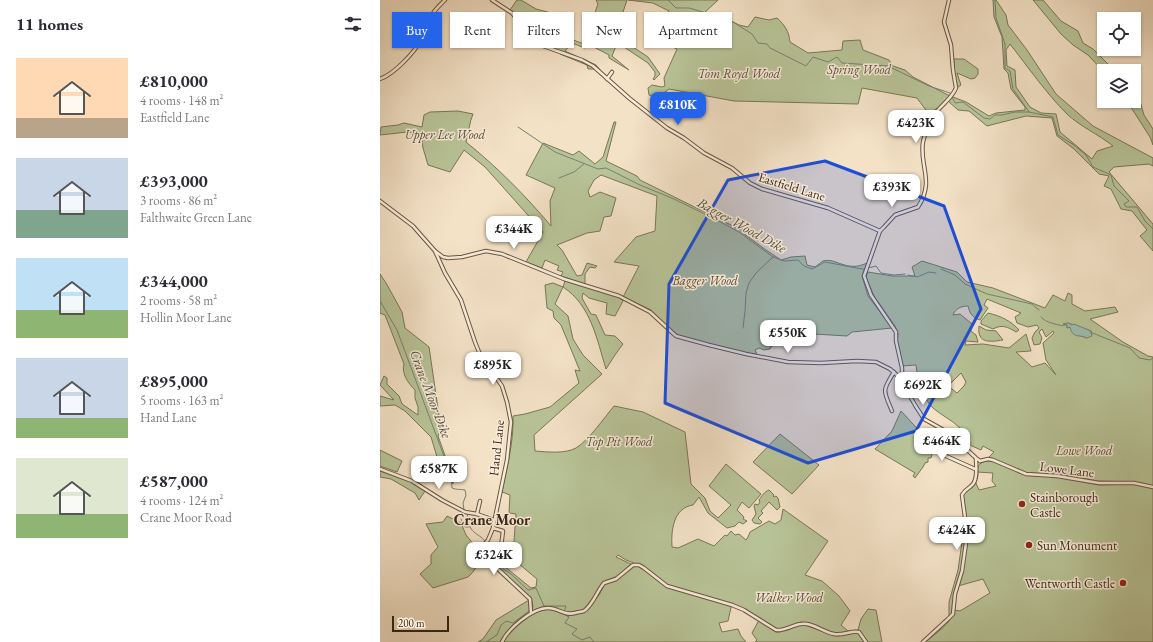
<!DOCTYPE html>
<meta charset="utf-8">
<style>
:root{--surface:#fff;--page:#f2f2f3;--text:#2b2b33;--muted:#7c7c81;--accent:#2563eb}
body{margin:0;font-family:"EB Garamond",serif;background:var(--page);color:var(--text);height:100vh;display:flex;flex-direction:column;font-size:15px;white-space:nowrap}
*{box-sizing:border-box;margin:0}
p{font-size:13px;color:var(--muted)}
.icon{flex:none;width:22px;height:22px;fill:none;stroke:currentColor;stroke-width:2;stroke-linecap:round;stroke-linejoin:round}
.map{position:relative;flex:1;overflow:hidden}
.details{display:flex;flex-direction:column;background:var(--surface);width:380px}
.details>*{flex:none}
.banner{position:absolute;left:12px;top:12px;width:380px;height:36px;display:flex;gap:8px}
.controls{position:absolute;left:717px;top:12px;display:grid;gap:8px}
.controls a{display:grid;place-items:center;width:44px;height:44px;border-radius:0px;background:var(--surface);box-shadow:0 1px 3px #0004;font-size:20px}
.scale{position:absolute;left:12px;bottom:10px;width:57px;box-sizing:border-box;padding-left:4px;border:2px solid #3c2814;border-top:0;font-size:11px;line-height:14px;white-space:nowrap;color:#3c2814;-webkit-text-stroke:3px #f8ecdb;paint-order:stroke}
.price{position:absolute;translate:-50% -34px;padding:0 9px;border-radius:8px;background:#fff;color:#222;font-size:13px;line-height:26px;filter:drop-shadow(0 1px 2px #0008)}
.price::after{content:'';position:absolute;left:50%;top:24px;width:12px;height:9px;margin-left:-6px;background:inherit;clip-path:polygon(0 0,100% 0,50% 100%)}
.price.current{background:var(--accent);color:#fff}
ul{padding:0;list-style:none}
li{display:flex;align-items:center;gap:12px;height:100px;padding:0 16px}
li span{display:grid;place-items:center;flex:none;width:112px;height:80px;border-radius:0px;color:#555}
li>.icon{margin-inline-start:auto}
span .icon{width:48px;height:48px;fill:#fffc;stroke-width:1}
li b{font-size:17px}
h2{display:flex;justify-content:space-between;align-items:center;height:48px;padding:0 16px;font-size:17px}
.chip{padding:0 14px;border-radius:0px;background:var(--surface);box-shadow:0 1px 3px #0004;font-size:14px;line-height:36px}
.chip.current{background:var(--accent);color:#fff}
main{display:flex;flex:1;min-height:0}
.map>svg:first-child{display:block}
</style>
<main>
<section class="details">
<h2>11 homes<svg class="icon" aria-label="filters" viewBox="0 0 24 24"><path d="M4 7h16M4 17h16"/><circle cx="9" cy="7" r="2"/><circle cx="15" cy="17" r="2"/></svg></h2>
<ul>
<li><span style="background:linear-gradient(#ffd9b3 75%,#b9a48a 0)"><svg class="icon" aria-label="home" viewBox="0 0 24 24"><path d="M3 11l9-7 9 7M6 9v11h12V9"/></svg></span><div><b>£810,000</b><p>4 rooms · 148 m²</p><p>Eastfield Lane</p></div></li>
<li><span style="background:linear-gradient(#c9d6e8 65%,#7fa58c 0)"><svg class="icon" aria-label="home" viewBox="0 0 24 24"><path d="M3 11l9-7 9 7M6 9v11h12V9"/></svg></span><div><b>£393,000</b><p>3 rooms · 86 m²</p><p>Falthwaite Green Lane</p></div></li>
<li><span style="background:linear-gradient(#bfe0f5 65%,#8fb573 0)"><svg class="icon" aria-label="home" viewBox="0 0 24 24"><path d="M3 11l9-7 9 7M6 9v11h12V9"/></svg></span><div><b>£344,000</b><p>2 rooms · 58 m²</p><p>Hollin Moor Lane</p></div></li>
<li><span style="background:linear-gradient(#c9d6e8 75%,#8fb573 0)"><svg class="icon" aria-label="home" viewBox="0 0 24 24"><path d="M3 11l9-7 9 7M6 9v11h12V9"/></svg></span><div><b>£895,000</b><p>5 rooms · 163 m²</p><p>Hand Lane</p></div></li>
<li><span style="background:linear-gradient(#dfe7d0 70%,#8fb573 0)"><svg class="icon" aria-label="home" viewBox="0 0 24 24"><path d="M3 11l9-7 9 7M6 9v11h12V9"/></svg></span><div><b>£587,000</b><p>4 rooms · 124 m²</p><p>Crane Moor Road</p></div></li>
</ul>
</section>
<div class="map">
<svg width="773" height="642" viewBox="0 0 773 642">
<rect width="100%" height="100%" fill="#f4e2c7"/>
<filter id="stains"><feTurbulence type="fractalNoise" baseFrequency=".005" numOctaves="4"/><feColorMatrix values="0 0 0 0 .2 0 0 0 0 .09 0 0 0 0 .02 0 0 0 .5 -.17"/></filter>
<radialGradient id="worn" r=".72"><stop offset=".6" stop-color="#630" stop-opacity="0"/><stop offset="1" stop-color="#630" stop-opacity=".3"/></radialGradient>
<g fill="#b8c498" stroke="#7a7656" fill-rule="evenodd">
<polygon points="137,0 141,0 156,9 175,14 171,21 152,24 137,16 130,10"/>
<polygon points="216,0 247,0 237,30 241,33 239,41 241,39 268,57 280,74 274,80 273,79 275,76 275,72 268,63 241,45 236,46 232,56 249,70 229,58 229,55 208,44 205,48 192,43 185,51 216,65 221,71 215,69 208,69 207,65 180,54 182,53 174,49 177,41 160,30 161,28 204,44 218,4"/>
<path d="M248,0H338L323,14L351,21L359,25L368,27L375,17L389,20L397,18C405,25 409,32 410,42L428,53L462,50L463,41L480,40L483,50L509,60L513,66L525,70L533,77L570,96L558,108L552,112L551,117L537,98L482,88L478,104L354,101L289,89L277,98L269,95L268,88L272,85L282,87L285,86L284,78L297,49L276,40L289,11L273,3Z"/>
<path d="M613,0H616L626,15L628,25L647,50L676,94L713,126L773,158V166L769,164L734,167L729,172L773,224V251L760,236L767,230L752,211L741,209L731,189L724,186L729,176L719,174L694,149L677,136L672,118L646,116L607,126L589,111L578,110L568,101L573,97L586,102L609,116L616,113L645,110V107L631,89L628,73L624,69L622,37L614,17ZM630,44C648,67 666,93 687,114C701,127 718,134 733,146L717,151L712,159L680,132L676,114L661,113L650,107L636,87L635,70L627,66L626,50Z"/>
<polygon points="653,0 663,0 681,21 698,31 703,43 713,49 735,71 724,71 724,72 708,55 693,45 681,34"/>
<polygon points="574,59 584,59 598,69 598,74 595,78 591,79 577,73 581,85 577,88 574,70"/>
<polygon points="754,91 757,91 764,115 773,129 773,145 770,137 747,101 754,101"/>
<path d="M78,111L93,114C89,123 89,132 86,142C118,168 144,194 171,226L170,201L175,188L146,175L163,143L193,155L199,151L215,164L223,157L234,122H236L226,161L257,176L260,180L355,227L363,225L368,227L363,233L386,250L401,260L411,257L425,256L427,265L435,267C438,265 441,262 443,261C456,257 466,273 487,263L482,276L488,296L512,328L472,332L467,336L401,332L390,349L384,350L379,348L375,350L377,354L366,353L297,336L271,310L243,297L259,266L234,262L256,237L275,231L277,196L221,175L214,180L208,191L210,197L220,192L236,198L231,216L224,217L220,231L207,233L177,245L182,250L197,276L202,275L207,263L217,266L215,268L210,267L205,274V287L239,297L243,301L235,316L226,314L227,303L209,298L203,293L202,298L211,314L216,315L225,335L235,336L243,344L235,355L226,369C217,340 211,305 183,287L175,304L188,316L193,339L203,355L222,374L154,435L155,451C168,452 185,454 196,448C208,441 225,417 234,406L263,412L305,432L311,484L325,498L330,511L338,518L351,505L329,486L346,464L381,494L369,508L362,502L357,510L364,517L363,519L367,521L363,524L359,522L355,526L347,528L328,513L319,497L313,505C293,508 291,531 292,547L298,548L318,539L334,546L345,535L347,536L351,531L355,535L359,534L366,540L368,537L370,532L389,521L395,524L401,520L403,509L448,541L425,575L442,581L459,596L470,611L461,625L468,631L478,630L481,619L488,609L496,610L502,642H375L377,640L372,633L379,620L396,632H400L420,624L425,625L452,635L458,636L468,634V632L459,634L448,632L427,623L421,622L402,629H396L390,626L382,619L352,603L348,621L339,623L342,632L358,629L361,636L366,642H98L103,639L116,620L149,600L150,606L153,607L152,601L149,596L107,558C103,551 106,548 107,541L121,550L133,555L136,514L129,513L130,495L122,492C127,467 134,441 133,416L145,414L170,407L199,383L195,370L200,371L181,325L174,318L173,311L167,308L165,285L173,283L183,287L185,281L190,282V279L181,276L183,272L177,270L179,266L165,260L162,268L146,262L163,232L105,167L84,150L70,172L48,165L43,148L41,133L27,132L0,135L1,127L18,125L24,123L42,127L44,115L50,112ZM238,555L246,560L254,563L255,566L235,581L225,584L219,595L205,612L187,616L185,615L187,612L189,613L203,610L217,593L222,584L227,580L238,576L251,564L236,557ZM133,559L157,579L156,587L151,588L124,566L127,560Z"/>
<path d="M542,261L577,272L587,282L613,288L665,308L673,295L685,301L688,293L692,295V304L705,311L735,307L738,312L710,319L743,342L768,356L773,357V486L753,482L718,481L678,474L649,473L639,471L609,457L614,452L603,446L601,450L592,446L584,440L585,437L582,434L580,436L576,432L580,428C572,420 561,415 553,408C541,396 538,381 536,365L522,366L517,342L518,334L515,326L494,296L486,277L488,272L512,276H535L532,267ZM607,299L641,313L635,317L637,323L648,327L657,325L659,328L655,332L652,338L654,345L660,344L662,338L659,332L662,329L666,337L673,331L674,333L663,343L666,360L676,375L665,363L652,367L636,352L651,351L646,334L629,348L603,344L585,345L586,341L598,342L596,335L592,332L590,329L592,324L580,314L573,315C575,309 581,306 588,306C590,314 592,317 600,320L608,308L604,305ZM688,323L711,331L712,334L706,338C698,333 695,339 690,327L687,328V325H684ZM581,373L586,382L584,386L577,393L568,386Z"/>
<path d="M0,274L6,283L22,312L25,328L49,347L61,429L58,436L73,478V484L68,471L57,457L51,437L25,411L15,405L0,406V396L14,400L0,385L4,376L7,378V384L19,396L22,404L38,415V407L35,398V390C29,384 21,374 24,364L5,315L0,313Z"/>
<path d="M608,313C621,316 631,321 639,330L636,332C628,327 622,324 613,329L601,324V321Z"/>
<path d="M599,326L606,330L616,331L623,340C610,342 597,344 599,326Z"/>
<polygon points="521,411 544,436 547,432 554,435 556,435 559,429 568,434 571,438 568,442 559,437 554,447 551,458 548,458 548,462 545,463 543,467 535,478 533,476 535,473 495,449 512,431"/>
<polygon points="400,434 439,465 412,494 373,462"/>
<polygon points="0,450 22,461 17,472 0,466"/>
<path d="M607,461L616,462L646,475L677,477L719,485L753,484L773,488V642H546C555,633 572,624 574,610L580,611L610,593L603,579L578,586L581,576L579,577L574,594L572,614L569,616V602L578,570L582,542L584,540L587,542V523L583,496L585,492L595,481L599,490L616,486L612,481L613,473L597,472C598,465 600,462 607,461Z"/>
<polygon points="0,470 32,482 45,491 39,500 35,493 11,479 0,477"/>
<path d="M389,490L394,495L393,496L394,497L396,496L398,498L400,507L397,510L389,502L381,511L383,513L378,518L382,522L380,524L374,523L372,520L376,514L374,506L375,504L378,505L380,502L379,500C381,497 385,491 389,490Z"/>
<path d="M67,516L81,523L86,535L104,557C97,563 95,572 88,577L53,588L40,574L51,564V555L58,547L46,524L63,522Z"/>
</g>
<path fill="#9cbeb2" stroke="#768273" d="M688,323L692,325L694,324L711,331L712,336L707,338C699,334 693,339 690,327L687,328V325L683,324Z"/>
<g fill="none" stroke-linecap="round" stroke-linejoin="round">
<g stroke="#768273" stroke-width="1">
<polyline points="288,0 296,8 309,8 350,20 372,34 378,43 387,44 390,48 426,66 433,57 448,62 457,57 462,63 508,66 549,86 570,93 575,103 583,102 604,118 610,119 615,115 622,115 635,112 649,112"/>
<polyline points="615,0 616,18 625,44 625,68 630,71 633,89 649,112 673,117 678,135 694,145 706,155 713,167 731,175 734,186 749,201 744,204 746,207 757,207 765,221 773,229"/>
<polyline points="138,127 175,152 218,169 226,168 260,185 294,199 335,219 359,232 393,257 404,261 418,260 424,266 432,269 445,262 482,269 485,269"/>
<polyline points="179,178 194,172 204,164"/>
<polyline points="488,268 496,266 501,273 514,275 525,274"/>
<polyline points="561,269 575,275 585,284 607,294 652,304 659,310"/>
<polyline points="528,275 537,277 549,272 556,273"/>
<path d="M0,301L17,330L71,475L72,488C77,490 80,489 85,490L86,495L83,503L84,510"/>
<path d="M661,317C666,323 676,324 683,326L684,324"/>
<polyline points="363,328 365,311 366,293 369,283 376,273 393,257"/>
<polyline points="710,332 750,348 759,358 770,360 773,358"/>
<path d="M87,514C89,518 88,524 90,527C96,538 108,535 106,551L121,561L123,569L131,574L148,590L156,588L164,606H186L184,612"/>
<polyline points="81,519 85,527 89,527"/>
<polyline points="158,609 164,606"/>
<polyline points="186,615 189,617 185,623 197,629 192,634 202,640 210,637 214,642"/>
<polyline points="106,642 117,635 121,625 126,621 133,623 149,611"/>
</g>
<g stroke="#6a5641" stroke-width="4.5">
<g id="minor">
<polyline points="112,0 132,13 155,43 202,60 213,66 249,98 287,128 304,138 324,153 352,168 370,183 382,189 448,208 500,231"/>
<path d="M0,79C14,74 34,53 41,40C45,33 46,24 51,17C54,10 60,5 65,0"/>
<polyline points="227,79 232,72"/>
<polyline points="0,201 33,226 55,251 65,273 81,300 95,342 99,352 122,386 127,402 131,422 127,460 113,528 108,540 102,547 105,557 150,599 151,613"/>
<polyline points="55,251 63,257 68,258 82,257 106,251 122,254 184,279 239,296 270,312 296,336 329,345 366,354 408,362 441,363 477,361 496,362 510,369 519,377 535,405 544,419 569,433 596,458 600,461"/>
<path d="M522,379V368L516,341V332L491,295L484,276L500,231L504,227L515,215L538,207C555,181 539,166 543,142C545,133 550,120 555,113C562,105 572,98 576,88L573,70L571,45L564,22L569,0"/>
<path d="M512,411C503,390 502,391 514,372"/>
<path d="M574,438C569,442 564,449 566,456L595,469"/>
<polyline points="600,461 608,459 613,460 646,474 677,476 719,483 754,483 773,487"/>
<polyline points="0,469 32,481 62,500 85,512 97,514 114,520"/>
<polyline points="97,514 100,501"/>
<polyline points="113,528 123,531 121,547"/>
<path d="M122,642C128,629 152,608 168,608C179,608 183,616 195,613C197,612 201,612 204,611C213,605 217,591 224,583L236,579L253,565H259L264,568L287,586L352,605L364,610L396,630C405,631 412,625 421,624C432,622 443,632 454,634C463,636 471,630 479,632L486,642"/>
<path d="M543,642L568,619L573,614L575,594L582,571L586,543V525L582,495C585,489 589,489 593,484C598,478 596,466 596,459"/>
</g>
</g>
<use href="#minor" stroke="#f8ecdb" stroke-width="2.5"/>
</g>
<path fill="#1d4ed8" fill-opacity="0.2" stroke="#1d4ed8" stroke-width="3" stroke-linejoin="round" d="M445,161L564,206L601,309L536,431L428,463L285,403L289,284L348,180Z"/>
<g fill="#8f2418" stroke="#f8ecdb" stroke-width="1.5">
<circle cx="642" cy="504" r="4"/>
<circle cx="649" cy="545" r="4"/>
<circle cx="743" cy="583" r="4"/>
</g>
<g text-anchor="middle" stroke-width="3" stroke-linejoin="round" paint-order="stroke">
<g font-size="13" font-style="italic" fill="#5b4f35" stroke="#f8ecdb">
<text x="479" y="74">Spring Wood</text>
<text x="359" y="78">Tom Royd Wood</text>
<text x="65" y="139">Upper Lee Wood</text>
<text x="325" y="285">Bagger Wood</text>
<text x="239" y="446">Top Pit Wood</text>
<text x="704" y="455">Lowe Wood</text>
<text x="409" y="602">Walker Wood</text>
</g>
<g font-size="13" fill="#3c2814" stroke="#f8ecdb">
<text transform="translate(412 186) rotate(17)" y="5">Eastfield Lane</text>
<text transform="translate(116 448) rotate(-84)" y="5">Hand Lane</text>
<text transform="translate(687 469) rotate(7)" y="5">Lowe Lane</text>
</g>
<g font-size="13" fill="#3c2814" stroke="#f8ecdb" text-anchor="start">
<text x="650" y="502">Stainborough<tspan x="650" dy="15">Castle</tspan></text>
<text x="657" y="550">Sun Monument</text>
<text x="735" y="588" text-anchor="end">Wentworth Castle</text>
</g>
<g font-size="14" font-style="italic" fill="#544e3c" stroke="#f8ecdb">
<text transform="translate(362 225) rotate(29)" y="5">Bagger Wood Dike</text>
<text transform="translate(51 394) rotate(69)" y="5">Crane Moor Dike</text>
</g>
<g font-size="15" font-weight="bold" fill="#3c2814" stroke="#f8ecdb">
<text x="112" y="525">Crane Moor</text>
</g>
</g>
<rect width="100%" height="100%" filter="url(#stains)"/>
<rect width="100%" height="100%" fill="url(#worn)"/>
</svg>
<div class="controls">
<a><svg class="icon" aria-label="locate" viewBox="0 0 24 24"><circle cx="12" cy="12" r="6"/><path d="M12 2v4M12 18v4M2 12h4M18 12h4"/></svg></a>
<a><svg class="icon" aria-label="layers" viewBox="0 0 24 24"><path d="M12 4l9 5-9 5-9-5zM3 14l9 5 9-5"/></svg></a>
</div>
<div class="scale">200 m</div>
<b class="price current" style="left:298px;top:126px">£810K</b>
<b class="price" style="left:536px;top:144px">£423K</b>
<b class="price" style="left:512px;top:208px">£393K</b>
<b class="price" style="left:134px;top:250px">£344K</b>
<b class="price" style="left:408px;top:354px">£550K</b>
<b class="price" style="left:113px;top:386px">£895K</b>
<b class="price" style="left:543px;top:406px">£692K</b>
<b class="price" style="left:562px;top:462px">£464K</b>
<b class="price" style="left:59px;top:490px">£587K</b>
<b class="price" style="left:577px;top:551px">£424K</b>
<b class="price" style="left:114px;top:576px">£324K</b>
<div class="banner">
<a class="chip current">Buy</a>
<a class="chip">Rent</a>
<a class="chip">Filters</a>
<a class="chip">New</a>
<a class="chip">Apartment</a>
</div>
</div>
</main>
